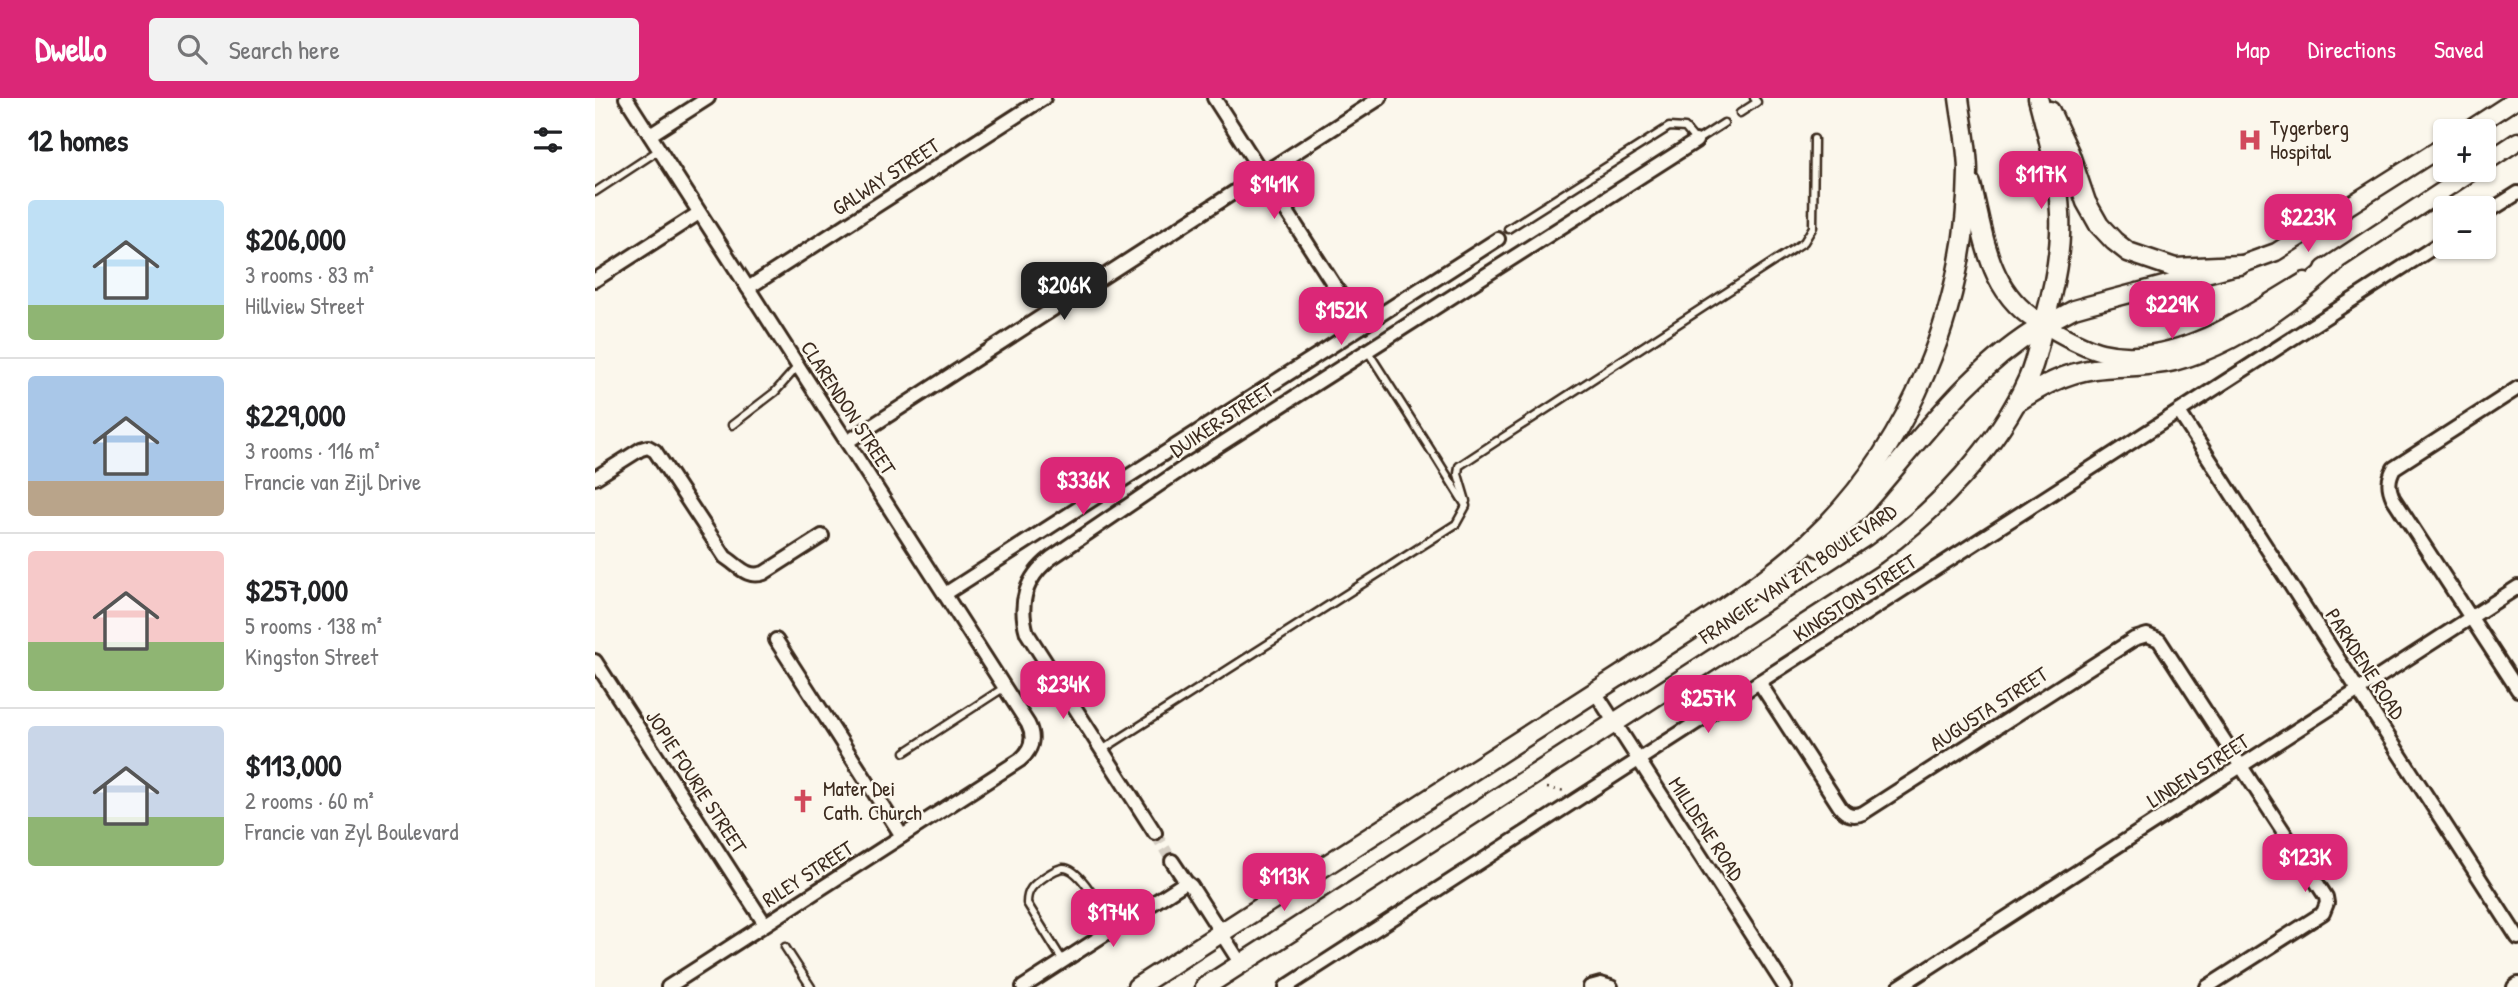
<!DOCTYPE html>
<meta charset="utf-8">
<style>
:root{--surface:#fff;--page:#f2f2f2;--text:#202124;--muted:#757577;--line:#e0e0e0;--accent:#db2777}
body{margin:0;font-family:"Patrick Hand",sans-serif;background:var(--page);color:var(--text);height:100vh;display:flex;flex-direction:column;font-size:26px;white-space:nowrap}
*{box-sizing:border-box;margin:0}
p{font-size:23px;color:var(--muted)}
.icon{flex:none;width:38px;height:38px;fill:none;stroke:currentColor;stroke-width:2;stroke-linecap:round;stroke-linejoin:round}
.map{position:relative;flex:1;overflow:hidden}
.side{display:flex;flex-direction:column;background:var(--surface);width:595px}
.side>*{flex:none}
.tools{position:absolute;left:1838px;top:21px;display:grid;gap:14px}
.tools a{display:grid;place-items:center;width:63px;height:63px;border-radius:7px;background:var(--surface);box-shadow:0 2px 5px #0004;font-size:35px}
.price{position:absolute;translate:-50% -60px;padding:0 16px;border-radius:14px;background:var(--accent);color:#fff;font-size:23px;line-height:46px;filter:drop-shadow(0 2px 4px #0008)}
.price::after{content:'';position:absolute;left:50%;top:42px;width:21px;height:16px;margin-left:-10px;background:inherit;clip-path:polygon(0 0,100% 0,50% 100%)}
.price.selected{background:#222;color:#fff}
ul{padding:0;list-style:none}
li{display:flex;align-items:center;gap:21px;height:175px;padding:0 28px}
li+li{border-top:2px solid var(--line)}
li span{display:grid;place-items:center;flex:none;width:196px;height:140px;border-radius:7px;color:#555}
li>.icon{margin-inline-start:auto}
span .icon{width:84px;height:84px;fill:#fffc;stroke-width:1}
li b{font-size:30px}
h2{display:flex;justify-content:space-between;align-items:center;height:84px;padding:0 28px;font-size:30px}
header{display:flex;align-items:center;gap:42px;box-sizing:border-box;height:98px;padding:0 35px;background:var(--accent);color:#fff}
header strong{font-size:33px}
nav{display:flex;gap:38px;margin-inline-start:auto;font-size:24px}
.search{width:490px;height:63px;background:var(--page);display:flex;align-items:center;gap:18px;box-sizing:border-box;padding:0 24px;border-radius:7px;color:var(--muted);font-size:26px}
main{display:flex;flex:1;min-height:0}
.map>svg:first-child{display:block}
</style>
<header>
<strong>Dwello</strong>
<div class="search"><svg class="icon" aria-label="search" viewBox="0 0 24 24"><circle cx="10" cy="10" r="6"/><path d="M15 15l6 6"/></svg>Search here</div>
<nav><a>Map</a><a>Directions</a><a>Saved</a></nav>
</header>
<main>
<section class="side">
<h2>12 homes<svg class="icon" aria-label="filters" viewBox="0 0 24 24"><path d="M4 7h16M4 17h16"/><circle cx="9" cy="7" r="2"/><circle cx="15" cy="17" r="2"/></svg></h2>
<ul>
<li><span style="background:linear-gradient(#bfe0f5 75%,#8fb573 0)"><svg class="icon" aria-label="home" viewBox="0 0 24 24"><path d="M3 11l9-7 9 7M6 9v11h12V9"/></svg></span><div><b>$206,000</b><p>3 rooms · 83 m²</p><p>Hillview Street</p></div></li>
<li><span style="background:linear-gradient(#a9c7e8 75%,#b9a48a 0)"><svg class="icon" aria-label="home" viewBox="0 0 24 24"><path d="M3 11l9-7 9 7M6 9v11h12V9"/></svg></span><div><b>$229,000</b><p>3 rooms · 116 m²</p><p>Francie van Zijl Drive</p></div></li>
<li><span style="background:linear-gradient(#f6c9c9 65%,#8fb573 0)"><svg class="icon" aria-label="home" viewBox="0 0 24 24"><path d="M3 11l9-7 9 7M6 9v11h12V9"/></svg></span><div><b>$257,000</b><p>5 rooms · 138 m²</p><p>Kingston Street</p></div></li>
<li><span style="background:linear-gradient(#c9d6e8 65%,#8fb573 0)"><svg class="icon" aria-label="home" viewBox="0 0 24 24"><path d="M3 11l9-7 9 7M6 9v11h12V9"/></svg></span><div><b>$113,000</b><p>2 rooms · 60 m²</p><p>Francie van Zyl Boulevard</p></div></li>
</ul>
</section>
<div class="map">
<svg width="1923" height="889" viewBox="0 0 1923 889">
<rect width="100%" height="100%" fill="#fbf7ec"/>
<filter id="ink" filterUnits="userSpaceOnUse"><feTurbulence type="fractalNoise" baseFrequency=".0143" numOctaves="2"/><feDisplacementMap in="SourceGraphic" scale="14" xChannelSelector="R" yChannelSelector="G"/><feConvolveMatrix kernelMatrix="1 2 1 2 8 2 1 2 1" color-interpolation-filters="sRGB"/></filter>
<g filter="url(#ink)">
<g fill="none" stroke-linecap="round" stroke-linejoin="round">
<polyline stroke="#d5cec3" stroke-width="12" stroke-dasharray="12 6" stroke-linecap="butt" points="560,735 577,763"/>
<g stroke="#3b2a1e" stroke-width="11">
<g id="service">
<polyline points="1145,15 1162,4 1159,0"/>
<polyline points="0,94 64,52"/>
<polyline points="913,131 1074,29 1090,30 1101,43 1129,25"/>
<polyline points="772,252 837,354"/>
<polyline points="137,327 180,294 203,268"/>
<polyline points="907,340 1209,144 1218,129 1219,41"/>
<polyline points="871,403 863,376 864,368 902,343"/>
<polyline points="507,652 861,426 871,408 840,358"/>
<polyline points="310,654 410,589"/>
<polyline points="190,849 216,889"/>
<path d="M468,863L432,805C432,792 438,787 448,780C454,776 460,771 468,770C486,769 508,815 518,831"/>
</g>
</g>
<g stroke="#3b2a1e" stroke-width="18">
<g id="minor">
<path d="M31,0L433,626C440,640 437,652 425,662L73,889"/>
<polyline points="619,0 766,229"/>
<polyline points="55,37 113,0"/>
<polyline points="1888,117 1923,95"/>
<polyline points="0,182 104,115"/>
<polyline points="153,190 449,0"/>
<path d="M1923,290L1799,370C1793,381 1793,389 1798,400L1923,592"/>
<polyline points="1584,314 1923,840"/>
<polyline points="252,344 785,0"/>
<path d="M0,380L46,351L53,349L60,353L130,459C144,468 152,481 169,475L227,438"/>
<polyline points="350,496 903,141"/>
<polyline points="181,542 307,738"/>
<polyline points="0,563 170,826"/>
<path d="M1164,584L1245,709C1251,717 1259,719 1268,715L1539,541L1552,537L1564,542L1731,799L1732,805L1728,815L1612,889"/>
<polyline points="1000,594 1190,889"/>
<path d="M560,735L432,535C423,505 431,479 456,460L587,371L1101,43"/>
<polyline points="577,763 591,784 596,788 646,866"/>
<polyline points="428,889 591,784"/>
<polyline points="691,889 1850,142"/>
<polyline points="995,889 1006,886 1016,889"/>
<polyline points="1304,889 1923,489"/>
<polyline points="1919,889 1923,886"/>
</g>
</g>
<g stroke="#3b2a1e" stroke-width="21">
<g id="tertiary">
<polyline points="1872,33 1923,0"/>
<polyline points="1888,66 1923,43"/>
<polyline points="1729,171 1879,72"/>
<path d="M1449,227C1468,237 1487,249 1507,254C1578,271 1653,217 1710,183"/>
<polyline points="1449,227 1479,211 1493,207 1645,167 1681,154 1850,47"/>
</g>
</g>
<g stroke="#3b2a1e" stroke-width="23">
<g id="secondary">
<polyline points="1455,13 1474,54 1491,104 1504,127 1519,143 1533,154 1580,170 1645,167"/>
<path d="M1376,86C1390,141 1393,197 1449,227"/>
<path d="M1421,305C1445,289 1470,275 1499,271C1526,268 1553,269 1579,263C1640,247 1694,207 1739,166"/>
<path d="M1224,449C1240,435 1256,421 1270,405C1325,342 1376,269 1449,227"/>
<path d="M542,889L1113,521C1147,497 1183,473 1214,444C1314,351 1371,210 1373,74C1373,50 1367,24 1364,0"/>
<path d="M610,889L1281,456C1340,414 1403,348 1433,281C1441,263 1444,244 1449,225C1459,189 1467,152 1465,115C1463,75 1453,38 1443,0"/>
</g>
</g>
<polyline stroke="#3b2a1e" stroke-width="2.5" stroke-dasharray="2 5" stroke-linecap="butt" points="952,690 970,693"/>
<use href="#service" stroke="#fbf7ec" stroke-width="6"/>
<use href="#minor" stroke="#fbf7ec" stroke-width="12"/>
<use href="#tertiary" stroke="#fbf7ec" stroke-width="16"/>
<use href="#secondary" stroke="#fbf7ec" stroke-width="18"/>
</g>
</g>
<defs>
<g id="hospital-bare" transform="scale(1.89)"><path d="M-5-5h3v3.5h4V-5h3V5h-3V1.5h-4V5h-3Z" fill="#d1495b" stroke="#fbf7ec" stroke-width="2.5" paint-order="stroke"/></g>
<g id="church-bare" transform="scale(1.89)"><path d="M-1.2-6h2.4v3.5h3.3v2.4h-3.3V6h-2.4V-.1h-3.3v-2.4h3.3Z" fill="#d1495b" stroke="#fbf7ec" stroke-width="2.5" paint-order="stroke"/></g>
</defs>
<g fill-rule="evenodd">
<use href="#hospital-bare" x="1655" y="42"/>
<use href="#church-bare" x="208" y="703"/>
</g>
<g text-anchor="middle" stroke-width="5" stroke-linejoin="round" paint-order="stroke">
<g font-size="21" fill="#3b2a1e" stroke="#fbf7ec" text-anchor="start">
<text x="1675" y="37">Tygerberg<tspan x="1675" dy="24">Hospital</tspan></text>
<text x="228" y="698">Mater Dei<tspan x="228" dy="24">Cath. Church</tspan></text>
</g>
<g font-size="21" fill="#3b2a1e" stroke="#fbf7ec">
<text transform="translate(291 79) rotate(-33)" y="7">GALWAY STREET</text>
<text transform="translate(253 310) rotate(57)" y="7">CLARENDON STREET</text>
<text transform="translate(627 322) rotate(-33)" y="7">DUIKER STREET</text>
<text transform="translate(1203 476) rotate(-34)" y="7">FRANCIE VAN ZYL BOULEVARD</text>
<text transform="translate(1260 500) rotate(-33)" y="7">KINGSTON STREET</text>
<text transform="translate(1770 566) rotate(57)" y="7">PARKDENE ROAD</text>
<text transform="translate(1394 611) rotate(-33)" y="7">AUGUSTA STREET</text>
<text transform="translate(1603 673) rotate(-33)" y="7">LINDEN STREET</text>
<text transform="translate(101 684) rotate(57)" y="7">JOPIE FOURIE STREET</text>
<text transform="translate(1111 731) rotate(57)" y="7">MILLDENE ROAD</text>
<text transform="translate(213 776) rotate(-33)" y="7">RILEY STREET</text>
</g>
</g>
</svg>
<div class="tools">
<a>+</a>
<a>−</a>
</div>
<b class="price" style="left:1446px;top:113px">$117K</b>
<b class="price" style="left:679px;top:123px">$141K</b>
<b class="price" style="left:1713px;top:156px">$223K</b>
<b class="price selected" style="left:469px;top:224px">$206K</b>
<b class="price" style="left:1577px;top:243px">$229K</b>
<b class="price" style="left:746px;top:249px">$152K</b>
<b class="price" style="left:488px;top:419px">$336K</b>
<b class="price" style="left:468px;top:623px">$234K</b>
<b class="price" style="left:1113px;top:637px">$257K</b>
<b class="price" style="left:1710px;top:796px">$123K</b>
<b class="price" style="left:689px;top:815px">$113K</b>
<b class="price" style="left:518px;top:851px">$174K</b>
</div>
</main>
